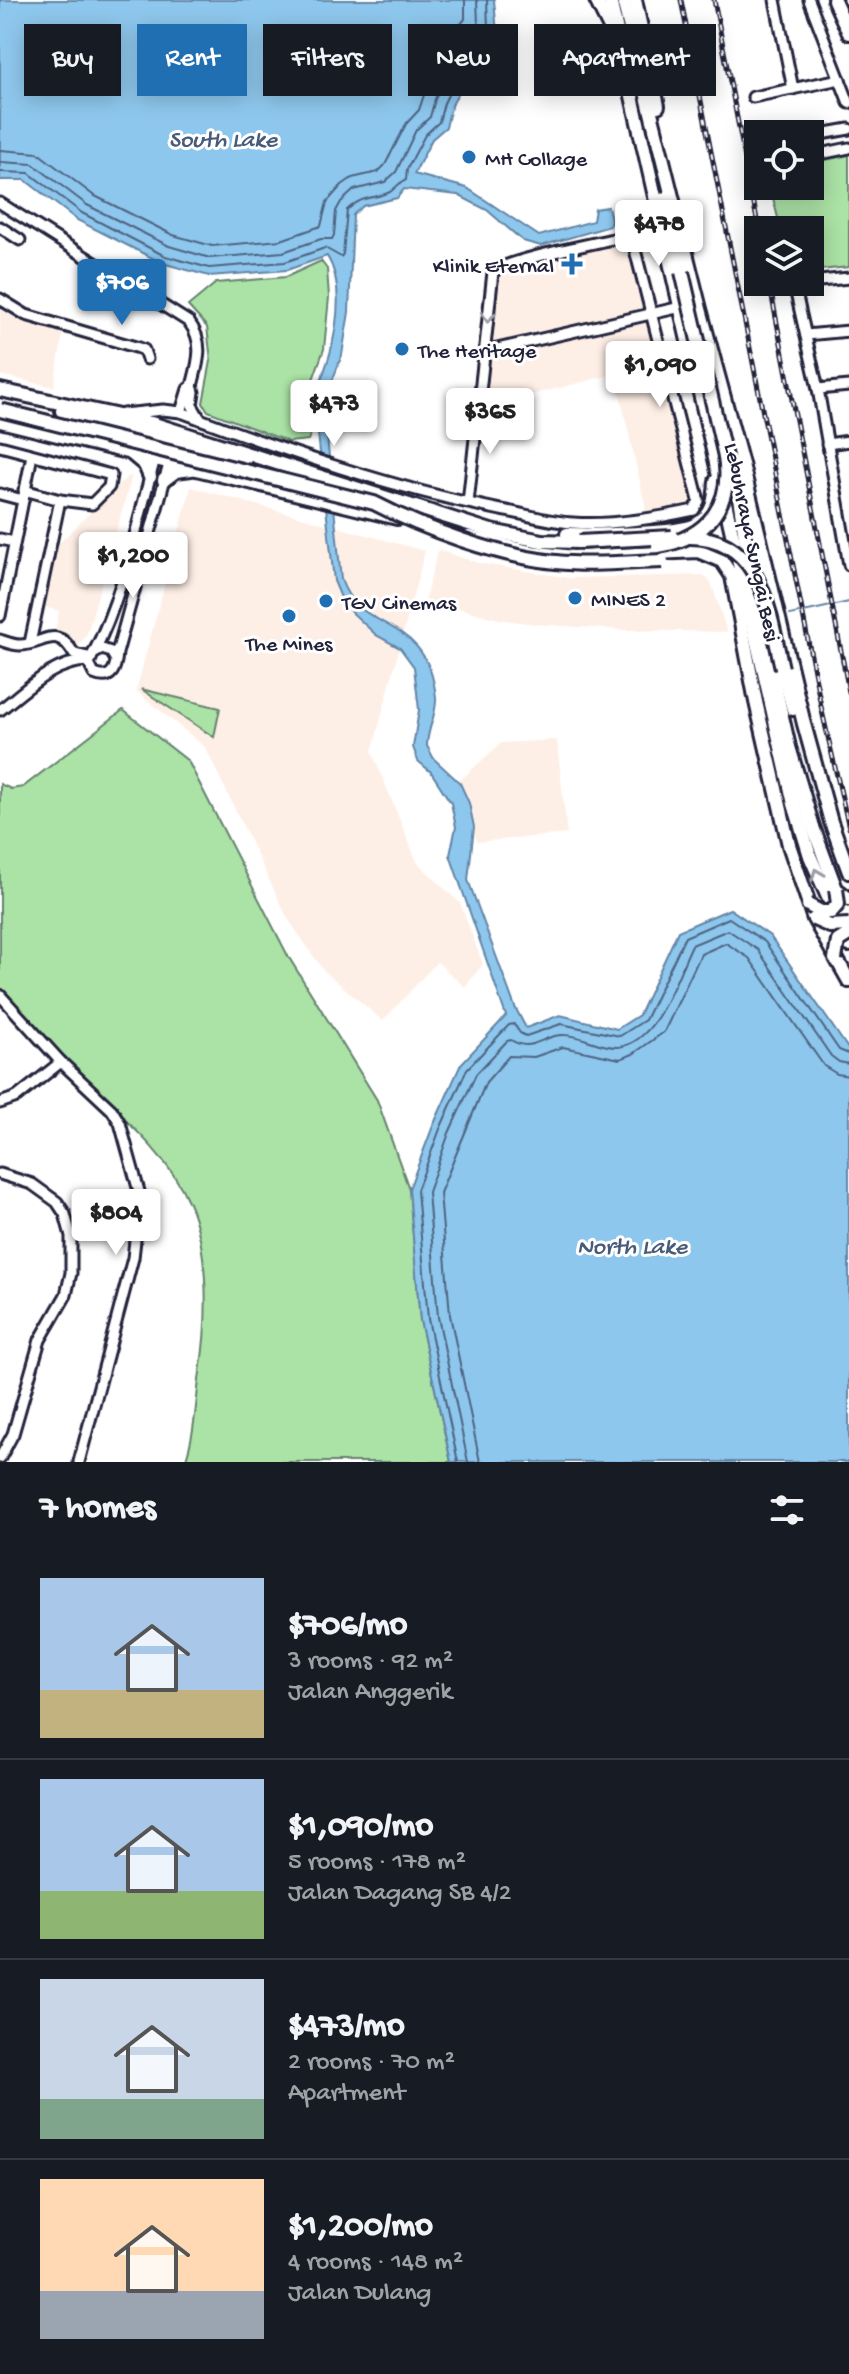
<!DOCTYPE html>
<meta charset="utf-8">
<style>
:root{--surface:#171b24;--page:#20242c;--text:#f1f3f6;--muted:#9ea1a6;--line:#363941;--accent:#1f6fb2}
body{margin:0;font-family:"Gochi Hand",sans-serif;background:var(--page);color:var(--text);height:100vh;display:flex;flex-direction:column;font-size:30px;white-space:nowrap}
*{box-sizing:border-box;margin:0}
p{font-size:26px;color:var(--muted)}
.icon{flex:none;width:44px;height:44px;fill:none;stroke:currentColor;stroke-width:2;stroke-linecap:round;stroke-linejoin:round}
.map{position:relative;height:1462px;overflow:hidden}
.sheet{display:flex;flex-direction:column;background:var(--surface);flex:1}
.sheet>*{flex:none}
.guide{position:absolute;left:24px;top:24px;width:802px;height:72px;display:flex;gap:16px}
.fabs{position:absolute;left:744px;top:120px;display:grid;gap:16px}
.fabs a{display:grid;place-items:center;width:80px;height:80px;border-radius:0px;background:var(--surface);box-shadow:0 4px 20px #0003;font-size:40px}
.price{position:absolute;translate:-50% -68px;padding:0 18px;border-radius:8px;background:#fff;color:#222;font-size:26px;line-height:52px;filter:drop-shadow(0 2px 4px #0008)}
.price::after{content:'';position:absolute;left:50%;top:48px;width:24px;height:18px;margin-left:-12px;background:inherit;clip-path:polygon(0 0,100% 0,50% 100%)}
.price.selected{background:var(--accent);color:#fff}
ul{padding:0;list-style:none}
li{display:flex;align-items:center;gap:24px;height:200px;padding:0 40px}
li+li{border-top:2px solid var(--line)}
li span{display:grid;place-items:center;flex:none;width:224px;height:160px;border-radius:0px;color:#555}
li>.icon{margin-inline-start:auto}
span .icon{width:96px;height:96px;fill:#fffc;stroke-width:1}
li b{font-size:34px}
h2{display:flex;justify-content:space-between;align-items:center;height:96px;padding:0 40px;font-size:34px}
.tag{padding:0 28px;border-radius:0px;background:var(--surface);box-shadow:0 4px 20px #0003;font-size:28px;line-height:72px}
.tag.selected{background:var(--accent);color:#fff}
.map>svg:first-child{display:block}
</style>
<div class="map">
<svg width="849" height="1462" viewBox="0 0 849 1462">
<rect width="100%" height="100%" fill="#fff"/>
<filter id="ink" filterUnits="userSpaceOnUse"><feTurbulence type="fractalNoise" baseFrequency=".0125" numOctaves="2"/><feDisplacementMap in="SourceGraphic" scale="16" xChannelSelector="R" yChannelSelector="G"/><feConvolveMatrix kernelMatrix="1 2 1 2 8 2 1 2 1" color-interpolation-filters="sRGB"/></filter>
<g filter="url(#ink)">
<g fill="#feefe6">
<polygon points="625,228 640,235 708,503 697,516 646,523 645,504 615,374 471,410 486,262"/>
<polygon points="0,306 12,316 63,333 54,387 0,375"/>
<polygon points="132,476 87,634 77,648 67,637 55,631 59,611 44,607 56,546 127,477"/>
<polygon points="191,487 425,551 372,752 417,862 460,903 483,964 465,987 437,962 383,1021 323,970 288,919 205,747 136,691"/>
<polygon points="438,550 478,563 570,578 704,575 711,582 727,632 623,630 535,624 498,619 425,599"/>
<polygon points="557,740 567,834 477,842 458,782 501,743"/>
</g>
<g fill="#abe2a5" stroke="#668270" stroke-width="2">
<polygon points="849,155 849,267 810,271 810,230 781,230 770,186 810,186 810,163"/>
<polygon points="321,261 327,269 329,297 324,349 311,385 311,433 308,440 289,442 208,411 203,403 211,361 207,327 188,306 216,283 286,277"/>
<polygon points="141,689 220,708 214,737"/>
<path d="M123,710L188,761L288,956L377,1100L409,1189L420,1320L451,1462H185C195,1434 196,1401 200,1372C208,1321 210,1252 189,1203C167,1152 117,1113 78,1075C50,1048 26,1017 0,989V784L11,789L23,787Z"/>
</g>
<path fill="#8ec7ed" stroke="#6385a6" stroke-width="2" d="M0,0H494L497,33L482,44L451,107L446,127L432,139L414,174L467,188L539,236L593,221L595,209L608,207L611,219L610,226L541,246L523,241L487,210L458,195L404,189L397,198L363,206L353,215L349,312L342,355L330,387L325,416L341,579C359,636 428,612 436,698C437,714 427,729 427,746L434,759L460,783L469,803L474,827L468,880L515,1007L526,1028L560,1015L617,1029L639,1015L678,931L730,909L770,936L849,1050V1462H451L420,1320L409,1189L433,1126L461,1064L506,1016L450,855L456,827L451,803L431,772L418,761L413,747L419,710L414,667L400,648L376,635L344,605L334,581L315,406C317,386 326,370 331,350C338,321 343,282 327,256L287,270L209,276L162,263L77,220L25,180H0Z"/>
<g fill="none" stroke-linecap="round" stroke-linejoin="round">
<g stroke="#4d6482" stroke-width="2">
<polyline points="0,150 38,153 93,195 173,235 212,246 281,240 321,226 327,202 342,185 352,178 378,172 385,165 406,124 419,110 424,95 455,31 465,19 465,0"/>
<polyline points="0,162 33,164 87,205 169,246 210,258 283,252 321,239 332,239 334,235 336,211 341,202 354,190 385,182 396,172 416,130 430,117 435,99 466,35 478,24 477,0"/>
<path d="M0,172L29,173L82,213L165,256L209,268L285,262L325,248L341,257L343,254L347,210C364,194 373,200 390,192C396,188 398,183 406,180L407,169L425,135L439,122L444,103L475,40L488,29L487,0"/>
<polyline points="458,1462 428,1319 417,1190 440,1129 467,1069 509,1025 514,1024 520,1033 526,1036 561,1024 620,1036 645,1020 685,937 729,918 765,942 839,1050 849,1054"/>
<path d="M468,1462L438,1317L428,1192L449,1133L476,1074L507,1041L511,1040C532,1054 543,1034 564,1035C582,1035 600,1048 618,1047C658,1043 677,975 692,945L728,930L758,950L831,1056L839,1062L849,1064"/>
<polyline points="480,1462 450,1315 440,1193 486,1082 509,1056 534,1057 563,1047 620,1059 633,1054 664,1032 701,954 726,943 749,958 824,1066 837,1074 849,1076"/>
</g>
<polyline stroke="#6385a6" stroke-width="2" points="790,615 849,602"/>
<g stroke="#22223b" stroke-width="15">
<g id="minor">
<polyline points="775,0 793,89"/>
<polyline points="809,0 849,103"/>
<polyline points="753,97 840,79"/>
<polyline points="810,136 849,129"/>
<polyline points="810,156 849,148"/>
<path d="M0,203L189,322C205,343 198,363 192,386L188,389L181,412"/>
<polyline points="0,227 20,240"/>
<polyline points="807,282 799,283 796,293 818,389 849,565"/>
<polyline points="810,282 849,278"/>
<polyline points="0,299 26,315 139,348 144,350 147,359"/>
<polyline points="806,335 849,331"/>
<polyline points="484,352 681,307"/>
<polyline points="192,386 194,392 192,405 200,419"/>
<polyline points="818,389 849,386"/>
<path d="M123,414L163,410L181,412C285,451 392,488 501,510C525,514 550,522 573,523C611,526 657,518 694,510L699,501L632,238L626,236C602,242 505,260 493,272L468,503"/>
<polyline points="827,444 849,441"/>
<polyline points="0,446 111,475 109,487 92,504 60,500 24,490"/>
<polyline points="0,494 23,500"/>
<polyline points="0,539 14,542"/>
<polyline points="0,616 32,455"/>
<path d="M0,640C6,642 13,645 20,645C44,645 56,623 74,654L87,657"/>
<polyline points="30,643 60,500"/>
<path d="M93,654C125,592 137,521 156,455"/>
<path d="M116,660L111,652L102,649L93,654L89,664L94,674C113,682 116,667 117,653L171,457"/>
<path d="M0,710C27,689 54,661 89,661"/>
<polyline points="0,995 61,1062 112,1110 120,1123 140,1195 133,1258 79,1462"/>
<polyline points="0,1103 17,1097 61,1062"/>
<polyline points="0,1174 32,1184 57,1202 65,1214 71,1236 71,1273 66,1295 40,1340 13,1434 0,1458"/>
</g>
</g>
<g stroke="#22223b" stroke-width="17">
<polyline id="major" points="849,912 843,919 849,924"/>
</g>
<g stroke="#22223b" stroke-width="18">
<g id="highway">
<polyline points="596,0 611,30"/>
<polyline points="610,0 794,804 810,856 849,945"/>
<polyline points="623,0 700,309 742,464 804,724 831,822 849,872"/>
<polyline points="635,0 658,106"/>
<polyline points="834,0 849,33"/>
<polyline points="665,198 682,272"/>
<polyline points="0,390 151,423 491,531 542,541 579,542"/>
<polyline points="62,411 245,459"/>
<polyline points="0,421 397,518"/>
<polyline points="133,455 145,465 150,477"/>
<polyline points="734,464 753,590 789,747 813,827 836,889 849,899"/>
<polyline points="164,480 176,471 191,469"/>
<path d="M567,534C590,535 681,534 697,524C714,514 715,498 716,481"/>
<polyline points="469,537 530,552 573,557 698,551 722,561 732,576 756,702 789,845 814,919 849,981"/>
<polyline points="782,668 793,709"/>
</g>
</g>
<use href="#minor" stroke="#fff" stroke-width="9"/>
<use href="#major" stroke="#fff" stroke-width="11"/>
<use href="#highway" stroke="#fff" stroke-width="12"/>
<g stroke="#22223b" stroke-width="5">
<g id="rail">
<polyline points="681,0 822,711 849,828"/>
<polyline points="714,0 759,230"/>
<polyline points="769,282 849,692"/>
</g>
</g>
<use href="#rail" stroke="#fff" stroke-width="2" stroke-dasharray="6" stroke-linecap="butt"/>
<g stroke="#22223b" stroke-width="18" stroke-linecap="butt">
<g id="highway-bridge">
<path d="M0,410L374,503C424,529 500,557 556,562C591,566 627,562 662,561"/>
<path d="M690,537C763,537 769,613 782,668"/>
<polyline points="579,542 672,537"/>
<path d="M658,546C708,538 735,503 724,452L682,272"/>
<polyline points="808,905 821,912 831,912 838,904 836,889"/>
<polyline points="814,919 830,926 849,925"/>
<polyline points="835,959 838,941 849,934"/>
</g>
</g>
<use href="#highway-bridge" stroke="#fff" stroke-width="12"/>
</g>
<defs><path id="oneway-chevron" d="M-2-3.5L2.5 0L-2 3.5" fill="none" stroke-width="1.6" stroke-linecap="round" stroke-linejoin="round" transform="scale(2)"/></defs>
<g stroke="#9c9ca7">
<use href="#oneway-chevron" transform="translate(488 317) rotate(96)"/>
<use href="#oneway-chevron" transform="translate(817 874) rotate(-112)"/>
</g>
</g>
<g fill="#1f6fb2" stroke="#fff" stroke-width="3">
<circle cx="469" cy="157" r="8"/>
<path d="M568 252h8v8h8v8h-8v8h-8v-8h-8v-8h8z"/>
<circle cx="402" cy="349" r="8"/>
<circle cx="575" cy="598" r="8"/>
<circle cx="326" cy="601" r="8"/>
<circle cx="289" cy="616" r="8"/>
</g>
<g text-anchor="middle" stroke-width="6" stroke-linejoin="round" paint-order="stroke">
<g font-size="22" fill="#22223b" stroke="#fff" text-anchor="start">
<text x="485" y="165">MH Collage</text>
<text x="554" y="272" text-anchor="end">Klinik Eternal</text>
<text x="418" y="357">The Heritage</text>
<text x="591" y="606">MINES 2</text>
<text x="342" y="609">TGV Cinemas</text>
<text x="289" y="650" text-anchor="middle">The Mines</text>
</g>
<g font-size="22" fill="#22223b" stroke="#fff">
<text transform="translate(754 542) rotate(78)" y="8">Lebuhraya Sungai Besi</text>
</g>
<g font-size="24" font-style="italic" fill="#485c79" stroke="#fff">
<text x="223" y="146">South Lake</text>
<text x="632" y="1253">North Lake</text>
</g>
</g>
</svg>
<div class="fabs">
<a><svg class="icon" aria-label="locate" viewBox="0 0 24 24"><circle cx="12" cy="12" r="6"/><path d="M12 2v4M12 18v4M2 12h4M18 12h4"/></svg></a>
<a><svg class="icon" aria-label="layers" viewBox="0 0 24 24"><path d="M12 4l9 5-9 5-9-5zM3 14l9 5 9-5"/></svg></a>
</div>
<b class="price" style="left:659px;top:268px">$478</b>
<b class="price selected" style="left:122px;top:327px">$706</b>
<b class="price" style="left:660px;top:409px">$1,090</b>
<b class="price" style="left:334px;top:448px">$473</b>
<b class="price" style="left:490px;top:456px">$365</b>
<b class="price" style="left:133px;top:600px">$1,200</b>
<b class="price" style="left:116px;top:1257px">$804</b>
<div class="guide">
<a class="tag">Buy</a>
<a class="tag selected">Rent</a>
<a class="tag">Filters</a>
<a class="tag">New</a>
<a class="tag">Apartment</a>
</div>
</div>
<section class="sheet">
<h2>7 homes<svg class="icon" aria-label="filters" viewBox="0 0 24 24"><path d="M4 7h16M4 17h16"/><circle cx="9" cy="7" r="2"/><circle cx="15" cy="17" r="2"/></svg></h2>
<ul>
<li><span style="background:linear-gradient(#a9c7e8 70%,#c2b280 0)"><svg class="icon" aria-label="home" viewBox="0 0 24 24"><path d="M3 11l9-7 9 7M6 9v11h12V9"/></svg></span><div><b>$706/mo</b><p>3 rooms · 92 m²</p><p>Jalan Anggerik</p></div></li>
<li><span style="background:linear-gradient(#a9c7e8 70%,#8fb573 0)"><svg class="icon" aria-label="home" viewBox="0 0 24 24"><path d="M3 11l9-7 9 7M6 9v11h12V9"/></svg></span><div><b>$1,090/mo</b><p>5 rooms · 178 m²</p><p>Jalan Dagang SB 4/2</p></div></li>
<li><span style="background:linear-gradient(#c9d6e8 75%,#7fa58c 0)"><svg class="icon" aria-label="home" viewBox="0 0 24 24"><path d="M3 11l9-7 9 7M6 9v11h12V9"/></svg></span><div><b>$473/mo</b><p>2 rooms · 70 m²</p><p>Apartment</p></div></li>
<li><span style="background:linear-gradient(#ffd9b3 70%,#9aa5b1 0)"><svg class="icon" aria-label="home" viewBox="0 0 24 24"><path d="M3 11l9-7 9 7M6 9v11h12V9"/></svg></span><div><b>$1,200/mo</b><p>4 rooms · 148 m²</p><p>Jalan Dulang</p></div></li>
</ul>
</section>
